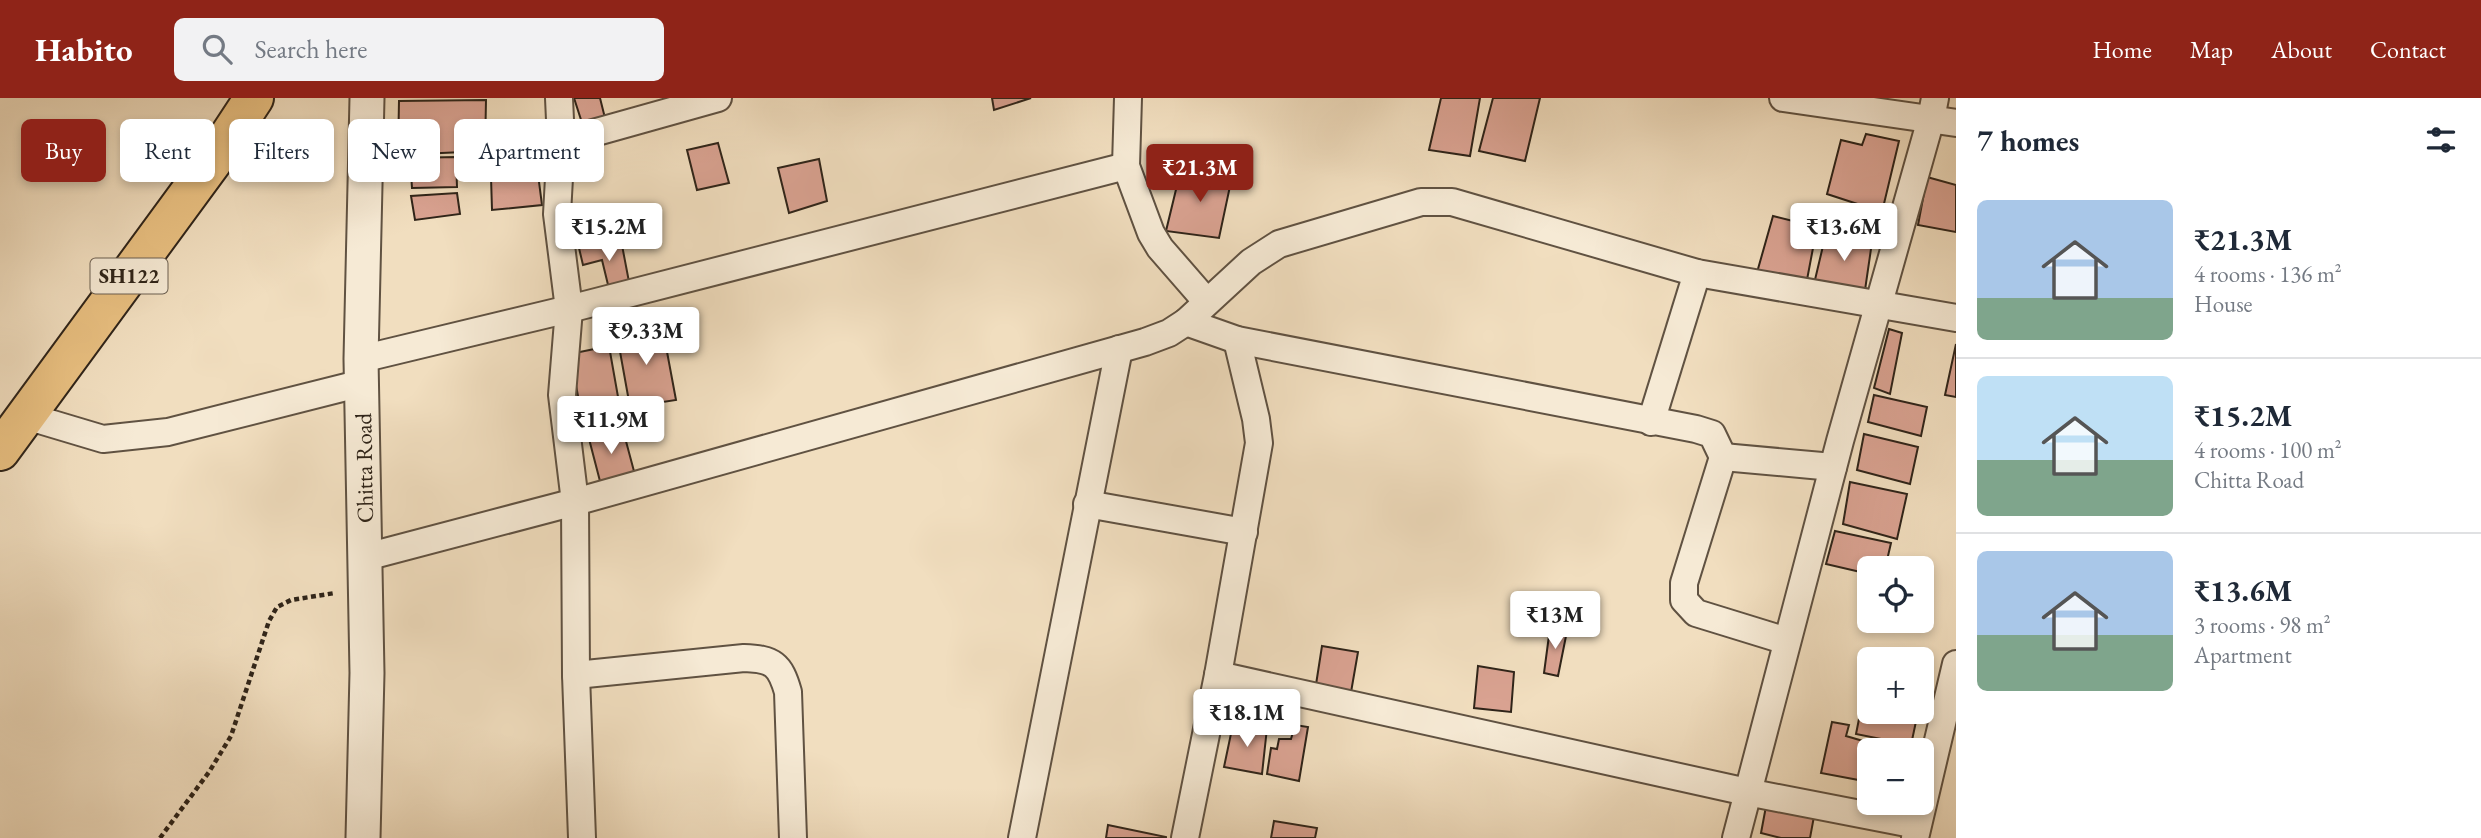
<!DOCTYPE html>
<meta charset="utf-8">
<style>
:root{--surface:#fff;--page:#f2f2f3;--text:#1f2937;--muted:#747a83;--line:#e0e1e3;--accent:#8f2418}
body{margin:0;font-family:"EB Garamond",serif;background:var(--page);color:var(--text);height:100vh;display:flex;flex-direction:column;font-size:26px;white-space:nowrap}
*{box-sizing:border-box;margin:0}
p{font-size:23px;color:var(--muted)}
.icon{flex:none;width:38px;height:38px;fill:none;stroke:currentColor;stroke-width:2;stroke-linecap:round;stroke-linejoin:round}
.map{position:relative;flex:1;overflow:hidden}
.drawer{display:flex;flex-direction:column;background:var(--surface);width:525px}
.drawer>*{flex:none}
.top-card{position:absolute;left:21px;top:21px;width:665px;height:63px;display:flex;gap:14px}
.fabs{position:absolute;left:1857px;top:458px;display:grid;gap:14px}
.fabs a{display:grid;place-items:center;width:77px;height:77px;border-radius:10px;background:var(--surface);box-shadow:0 4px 10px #0003;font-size:35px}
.price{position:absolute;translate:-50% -60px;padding:0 16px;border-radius:7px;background:#fff;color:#222;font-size:23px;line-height:46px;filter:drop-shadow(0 2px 4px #0008)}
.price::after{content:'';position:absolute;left:50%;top:42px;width:21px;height:16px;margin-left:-10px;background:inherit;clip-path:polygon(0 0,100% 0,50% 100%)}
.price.current{background:var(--accent);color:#fff}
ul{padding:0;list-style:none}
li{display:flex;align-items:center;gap:21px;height:175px;padding:0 21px}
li+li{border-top:2px solid var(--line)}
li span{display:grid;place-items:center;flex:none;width:196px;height:140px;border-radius:10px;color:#555}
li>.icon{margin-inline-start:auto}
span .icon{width:84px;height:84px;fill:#fffc;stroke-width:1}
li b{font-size:30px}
h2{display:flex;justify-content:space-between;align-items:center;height:84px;padding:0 21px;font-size:30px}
.chip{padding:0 24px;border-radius:10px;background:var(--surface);box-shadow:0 4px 10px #0003;font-size:24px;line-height:63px}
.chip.current{background:var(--accent);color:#fff}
header{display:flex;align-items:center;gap:42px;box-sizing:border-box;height:98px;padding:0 35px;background:var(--accent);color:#fff}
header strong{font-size:33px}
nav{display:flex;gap:38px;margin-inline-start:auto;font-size:24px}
.search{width:490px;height:63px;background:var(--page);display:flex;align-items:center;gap:18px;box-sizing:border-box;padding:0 24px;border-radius:10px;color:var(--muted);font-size:26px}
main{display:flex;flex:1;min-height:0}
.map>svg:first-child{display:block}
</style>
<header>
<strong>Habito</strong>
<div class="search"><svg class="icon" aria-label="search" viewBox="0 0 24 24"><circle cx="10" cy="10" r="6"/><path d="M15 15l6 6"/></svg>Search here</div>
<nav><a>Home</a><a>Map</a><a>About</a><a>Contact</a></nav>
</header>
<main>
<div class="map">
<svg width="1956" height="740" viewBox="0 0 1956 740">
<rect width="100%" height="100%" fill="#f1debf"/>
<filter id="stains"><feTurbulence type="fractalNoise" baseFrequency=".00286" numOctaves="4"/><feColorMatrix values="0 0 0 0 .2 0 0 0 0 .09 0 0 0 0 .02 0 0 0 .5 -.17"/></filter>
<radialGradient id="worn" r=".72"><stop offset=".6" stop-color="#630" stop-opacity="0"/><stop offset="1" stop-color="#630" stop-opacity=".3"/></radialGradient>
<g fill="#d9a291" stroke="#2f2419" stroke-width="2">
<polygon points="574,0 600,0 606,24 584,31"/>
<polygon points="992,0 1031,0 994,12"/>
<polygon points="1441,0 1480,0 1470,58 1429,52"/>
<polygon points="1493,0 1540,0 1525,63 1479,53"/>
<polygon points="486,2 485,53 398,57 399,3"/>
<polygon points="1866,36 1899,43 1882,114 1827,96 1841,42 1862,47"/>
<polygon points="718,45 729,85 697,92 687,52"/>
<polygon points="456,59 457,89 412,90 410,60"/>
<polygon points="819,61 827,103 789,115 778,70"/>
<polygon points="1233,74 1219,140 1166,133 1180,75"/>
<polygon points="538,76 542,107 492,112 491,79"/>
<polygon points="1927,79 1956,87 1956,134 1918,127"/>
<polygon points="457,95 460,116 415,122 411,98"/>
<polygon points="1773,118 1817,129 1806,187 1756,178"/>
<polygon points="1827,131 1872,144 1864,199 1814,186"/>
<polygon points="621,142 630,189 610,195 602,162 583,167 579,150"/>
<polygon points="662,227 676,302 630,309 617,237"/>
<polygon points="1889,231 1902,235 1890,296 1874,290"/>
<polygon points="1956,246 1956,299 1945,297"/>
<polygon points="609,248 620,310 582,319 570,256"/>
<polygon points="1874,297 1927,309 1921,338 1868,324"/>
<polygon points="623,332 635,377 601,387 588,337"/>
<polygon points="1864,336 1918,349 1910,386 1857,372"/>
<polygon points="1850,384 1907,396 1897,441 1843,426"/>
<polygon points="1835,433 1891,445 1885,471 1869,471 1869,476 1826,466"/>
<polygon points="1550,530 1567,533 1558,578 1544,575"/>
<polygon points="1322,548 1358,554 1350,600 1315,593"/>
<polygon points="1478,568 1514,574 1511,614 1474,610"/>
<polygon points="1864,596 1869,597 1869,614 1918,614 1911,647 1856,636"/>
<polygon points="1832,624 1849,627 1846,638 1870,645 1864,683 1821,675"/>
<polygon points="1233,626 1267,630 1262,676 1224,669"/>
<polygon points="1295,627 1308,629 1299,683 1267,676 1271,650 1277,651 1279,641 1291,641"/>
<polygon points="1767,703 1815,713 1810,740 1781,740 1761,735"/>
<polygon points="1274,723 1317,730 1315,740 1271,740"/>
<polygon points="1108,727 1166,739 1166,740 1106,740"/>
</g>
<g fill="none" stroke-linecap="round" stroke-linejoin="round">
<g stroke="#605242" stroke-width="30">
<g id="minor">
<polyline points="559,0 561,44 557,116 569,211 562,297 575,404 576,577 582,740"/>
<polyline points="1128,0 1126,68 1151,135 1160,150 1207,204"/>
<polyline points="1783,0 1956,25"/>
<polyline points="561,44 718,0"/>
<polyline points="1186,224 1237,242 1696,331 1712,336 1723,359 1684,485 1684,502 1696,515 1787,543"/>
<polyline points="361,261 569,211 1126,68"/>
<polyline points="26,318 103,341 168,334 362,285"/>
<polyline points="1651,324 1697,175"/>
<polyline points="1723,359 1833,369"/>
<polyline points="1087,406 1244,434"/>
<polyline points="366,459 575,404 1145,244 1169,235 1186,224 1251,164 1279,146 1421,104 1452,104 1697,175 1956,220"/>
<path d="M576,577L744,560C773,561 780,566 788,594L793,740"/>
<polyline points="1218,577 1747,694 1917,727"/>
<polyline points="1022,740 1119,251"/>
<polyline points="1185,740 1218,577 1259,345 1256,321 1237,242"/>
<polyline points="1736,740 1840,343 1931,21 1935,0"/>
<polyline points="1915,740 1956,566"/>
</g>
</g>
<g stroke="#605242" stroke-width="37">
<polyline id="tertiary" points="363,740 367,575 361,261 367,0"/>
</g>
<g stroke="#2f2419" stroke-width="42">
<polyline id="primary" points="0,353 212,64 254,0"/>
</g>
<polyline stroke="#2f2419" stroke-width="4.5" stroke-dasharray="5 3.5" stroke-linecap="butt" points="160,740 209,674 231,638 269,523 277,509 291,502 335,495"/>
<use href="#minor" stroke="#f6ead5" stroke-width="26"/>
<use href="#tertiary" stroke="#f6ead5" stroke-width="33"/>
<use href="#primary" stroke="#e8bf80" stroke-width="38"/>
</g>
<g text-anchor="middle" stroke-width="5" stroke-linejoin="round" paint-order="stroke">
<rect fill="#f6ead5" stroke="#6b5f51" stroke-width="2" x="90.5" y="160.5" width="77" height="35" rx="5"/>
<g font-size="21" font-weight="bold" fill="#2f2419">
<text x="129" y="185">SH122</text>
</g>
<g font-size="23" fill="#2f2419" stroke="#f6ead5">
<text transform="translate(364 370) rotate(-91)" y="8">Chitta Road</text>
</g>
</g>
<rect width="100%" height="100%" filter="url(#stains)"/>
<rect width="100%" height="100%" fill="url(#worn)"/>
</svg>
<div class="fabs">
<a><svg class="icon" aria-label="locate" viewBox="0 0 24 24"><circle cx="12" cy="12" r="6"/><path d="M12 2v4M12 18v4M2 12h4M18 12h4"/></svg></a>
<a>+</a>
<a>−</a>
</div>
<b class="price current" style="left:1200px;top:106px">₹21.3M</b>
<b class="price" style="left:609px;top:165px">₹15.2M</b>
<b class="price" style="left:1844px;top:165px">₹13.6M</b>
<b class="price" style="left:646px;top:269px">₹9.33M</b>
<b class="price" style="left:611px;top:358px">₹11.9M</b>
<b class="price" style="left:1555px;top:553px">₹13M</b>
<b class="price" style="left:1247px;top:651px">₹18.1M</b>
<div class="top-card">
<a class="chip current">Buy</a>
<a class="chip">Rent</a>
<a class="chip">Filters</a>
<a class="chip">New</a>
<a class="chip">Apartment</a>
</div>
</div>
<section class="drawer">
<h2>7 homes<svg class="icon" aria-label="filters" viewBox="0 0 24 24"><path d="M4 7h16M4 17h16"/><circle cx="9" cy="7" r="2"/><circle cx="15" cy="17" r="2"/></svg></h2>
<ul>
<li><span style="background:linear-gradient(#a9c7e8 70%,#7fa58c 0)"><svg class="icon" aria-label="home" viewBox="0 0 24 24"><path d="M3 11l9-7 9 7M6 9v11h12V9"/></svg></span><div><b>₹21.3M</b><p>4 rooms · 136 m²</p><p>House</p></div></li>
<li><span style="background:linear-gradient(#bfe0f5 60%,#7fa58c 0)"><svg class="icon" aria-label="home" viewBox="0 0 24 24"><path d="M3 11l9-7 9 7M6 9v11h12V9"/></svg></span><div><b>₹15.2M</b><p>4 rooms · 100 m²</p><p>Chitta Road</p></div></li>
<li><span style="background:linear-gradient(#a9c7e8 60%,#7fa58c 0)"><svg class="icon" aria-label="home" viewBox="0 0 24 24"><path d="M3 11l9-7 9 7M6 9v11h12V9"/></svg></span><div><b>₹13.6M</b><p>3 rooms · 98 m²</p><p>Apartment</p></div></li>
</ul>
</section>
</main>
